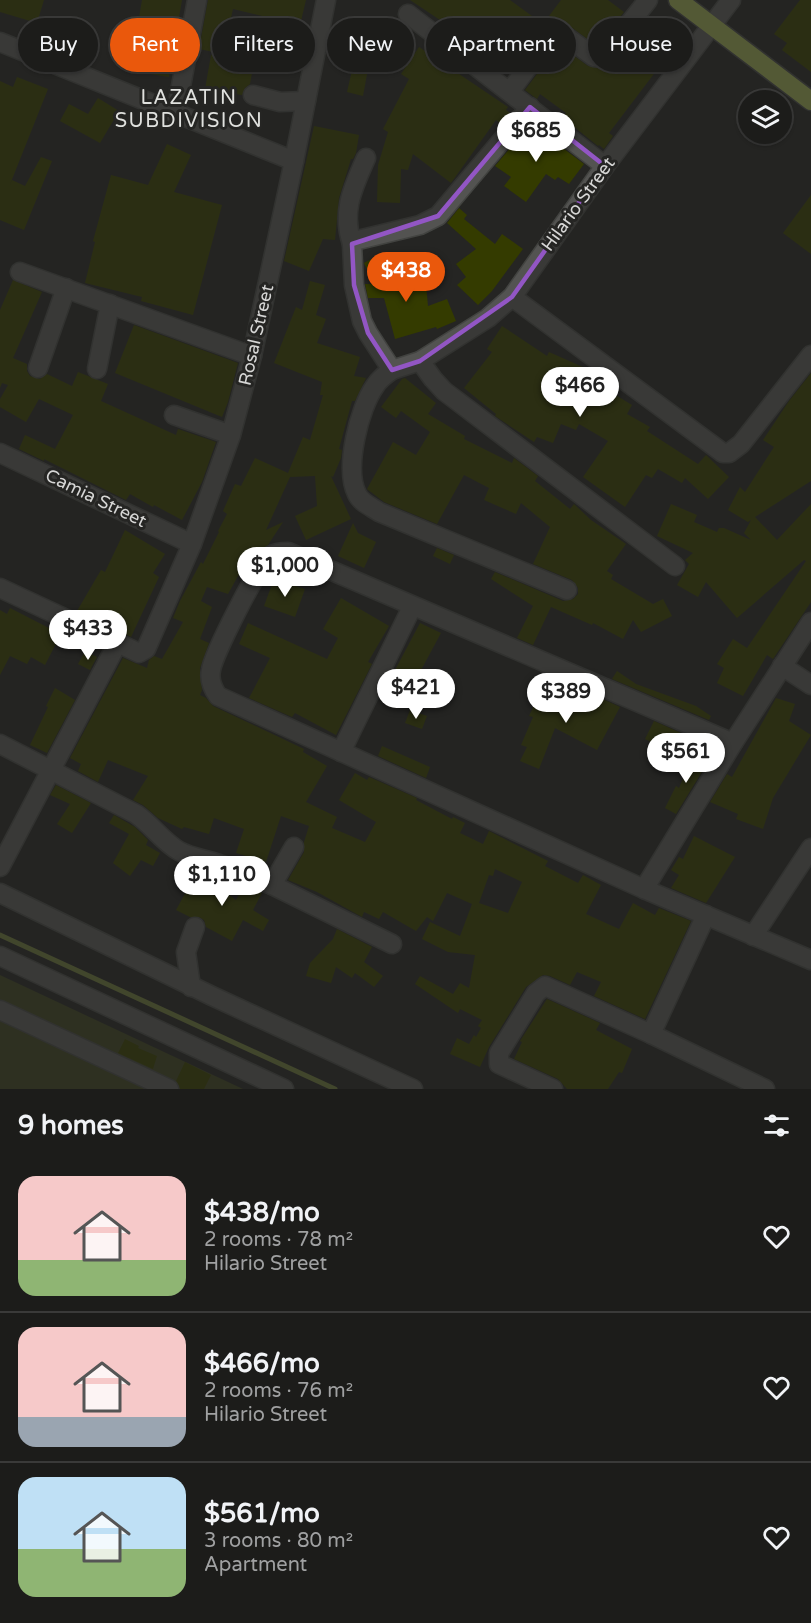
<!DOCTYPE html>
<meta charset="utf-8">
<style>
:root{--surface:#1c1c1a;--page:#292927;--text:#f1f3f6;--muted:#a0a1a2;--line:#3a3a39;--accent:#ea580c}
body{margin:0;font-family:"Varela Round",sans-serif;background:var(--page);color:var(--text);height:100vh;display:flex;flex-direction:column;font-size:22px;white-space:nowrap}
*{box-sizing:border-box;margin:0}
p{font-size:20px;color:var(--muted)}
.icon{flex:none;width:33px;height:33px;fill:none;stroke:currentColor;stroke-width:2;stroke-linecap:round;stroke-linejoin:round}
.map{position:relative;height:1089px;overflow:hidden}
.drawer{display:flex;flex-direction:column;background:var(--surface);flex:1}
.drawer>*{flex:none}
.hud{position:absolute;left:18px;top:18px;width:776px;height:54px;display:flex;gap:12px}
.buttons{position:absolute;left:738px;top:90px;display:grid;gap:12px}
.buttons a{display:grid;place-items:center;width:54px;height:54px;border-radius:50%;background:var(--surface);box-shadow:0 2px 4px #0004,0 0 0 2px var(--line);font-size:30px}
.price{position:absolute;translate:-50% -51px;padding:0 14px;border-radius:21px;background:#fff;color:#222;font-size:20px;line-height:39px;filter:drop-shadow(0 2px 3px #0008)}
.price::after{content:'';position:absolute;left:50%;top:36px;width:18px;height:14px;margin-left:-9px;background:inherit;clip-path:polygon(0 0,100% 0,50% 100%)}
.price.selected{background:var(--accent);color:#fff}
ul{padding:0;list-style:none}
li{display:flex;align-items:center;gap:18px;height:150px;padding:0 18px}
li+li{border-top:2px solid var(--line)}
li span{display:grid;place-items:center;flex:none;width:168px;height:120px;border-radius:18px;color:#555}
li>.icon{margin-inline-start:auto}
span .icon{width:72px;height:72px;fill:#fffc;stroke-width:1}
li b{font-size:26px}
h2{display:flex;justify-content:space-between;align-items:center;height:72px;padding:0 18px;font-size:26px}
.chip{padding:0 21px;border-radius:27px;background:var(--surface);box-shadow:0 2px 4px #0004,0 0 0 2px var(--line);font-size:21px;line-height:54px}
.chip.selected{background:var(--accent);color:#fff}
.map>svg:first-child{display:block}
</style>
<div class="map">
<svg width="811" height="1089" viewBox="0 0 811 1089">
<rect width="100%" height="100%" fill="#252523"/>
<polygon fill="#3a3f21" points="0,975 243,1089 0,1089"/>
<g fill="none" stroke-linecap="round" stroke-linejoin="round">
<polyline stroke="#656f38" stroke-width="5" points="0,935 335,1089"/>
</g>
<g fill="#343b00" fill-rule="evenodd">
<polygon points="0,0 44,0 37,23 0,12"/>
<polygon points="142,0 182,0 169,77 125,70 131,34 136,35"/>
<polygon points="208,0 306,0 300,25 233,9 223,54 199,49"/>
<polygon points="410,0 510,0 543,24 561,0 608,0 624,12 597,46 567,24 558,21 550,22 544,27 509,74 476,50 475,52 443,27 446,24"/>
<polygon points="800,0 811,0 811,72 782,50 787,43 774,34"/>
<polygon points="635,35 666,58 609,133 613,136 604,149 599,145 598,146 563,118 566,113 540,94 537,99 525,90 559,45 588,66 606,69 611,65"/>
<polygon points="419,47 508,107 506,110 510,113 501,124 496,120 451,183 413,154 408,170 401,169 400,203 377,202 378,165 388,132 383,129 409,79 401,74"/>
<polygon points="211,55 254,62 250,84 245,88 242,95 205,89"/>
<polygon points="353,66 368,69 363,96 347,92"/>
<polygon points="17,77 48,89 9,187 12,180 25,186 41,157 52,161 24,230 0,220 0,81 13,87"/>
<polygon points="98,98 119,111 100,143 60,121 69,104 88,114"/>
<polygon points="314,126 359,135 356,153 353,159 351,159 339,198 335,240 323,239 309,271 284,261"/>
<polygon points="529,126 541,136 543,133 584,164 569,184 558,177 555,180 546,174 526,202 504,186 511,177 495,166"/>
<polygon points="167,144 191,155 174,192 222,205 193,315 141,301 142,297 85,283 95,242 93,241 111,175 148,185"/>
<polygon points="811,195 811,254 783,233"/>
<polygon points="459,208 467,215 464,219 495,244 502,234 523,249 492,291 478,305 457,285 466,277 456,264 476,249 447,223"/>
<polygon points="380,254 396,289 426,284 428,306 447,299 456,321 437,329 436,327 395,339 384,298 368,298 365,284 374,284 364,263"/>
<polygon points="13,280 42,292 13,358 27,364 27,371 30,376 40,379 47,374 72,386 78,372 108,384 101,401 176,435 178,429 216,442 202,482 182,520 154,505 153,507 130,494 126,500 44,459 44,461 19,449 25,435 55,449 73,415 39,399 26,422 0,407 0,399 8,385 2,383 0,388 0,310"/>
<path d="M310,281L325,285L316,315L326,319L317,343L360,357L354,376L366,378L355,401H352L339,449L342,450L341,458L333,477L331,476L351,519L306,540L295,516L317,506L315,476L290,477L266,530L283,522L268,545L256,555L245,572L242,569L228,594L207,587L201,601L212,607L200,639L209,643L200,668L202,690L200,695L206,698L213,706L304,749L303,752L327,766L306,802L337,817L332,828L365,842L376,822L339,800L355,773L367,780L369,777L417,798L416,800L452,819L453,817L465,823L460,833L483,844L489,831L548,861L545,866L578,883L583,875L601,885L586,914L619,929L633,903L655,915L659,908L691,921L645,1019L594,996L601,982L577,972L570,985L550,976L543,975L526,987L489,1047L480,1067L450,1054L457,1038L469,1044L474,1035L476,1037L481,1028L478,1026L482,1020L460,1009L458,1013L415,984L420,976L453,994L460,983L469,988L475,955L448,952L422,939L430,922L460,936L472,904L447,893L433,921L427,917L416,931L383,912L379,919L364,912L362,917L317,892L288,880L304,852V842L309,826L281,816L266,862L236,853L244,829L214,818L209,834L184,827L182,829L158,818L143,805L133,800L148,776L108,760L98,782L78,771L81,764L70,758L123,658L147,668L149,660L154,656L162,659L183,622L173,618L180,601L201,562L203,564L219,532L218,531L227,514L223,511L235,484L241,486L255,458L288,473L303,437L310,440L323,395H320L322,382L274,363L296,307L302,310ZM495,869L522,882L508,913L479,903L489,875L493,876Z"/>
<polygon points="134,325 238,363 228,402 222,417 115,373"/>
<polygon points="502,326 547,356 549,352 585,368 581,377 606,395 609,391 632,405 627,414 650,427 647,431 698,464 706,455 729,477 708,499 685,478 682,483 658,469 652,478 646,475 625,507 583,477 608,441 579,424 576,430 561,424 553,443 537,437 534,442 495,416 496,414 464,388 492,352 487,349"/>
<polygon points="811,373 811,481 755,517 777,540 811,504 811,602 773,659 767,655 743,696 717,683 724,668 717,664 733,639 747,648 806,561 804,560 737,618 706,582 698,597 677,585 689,564 685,560 693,553 657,536 671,504 697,515 694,522 717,532 719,528 724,528 751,540 744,533 751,520 748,522 728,510 740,487 745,492 774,447 763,440 789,401"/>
<polygon points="405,378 436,403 428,414 465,436 464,439 512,463 514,458 538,476 535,481 570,509 574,504 591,520 626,544 607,571 613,575 611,579 653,604 663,599 672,616 641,632 633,620 623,639 593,623 592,625 551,607 533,645 517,638 533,606 491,579 495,572 563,601 573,599 578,594 578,588 572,580 533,564 550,527 521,503 516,514 484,500 489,488 464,475 437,524 384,502 367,489 393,442 416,455 430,432 401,411 396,418 381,407 402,379"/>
<polygon points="353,523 358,533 376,542 364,568 338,556"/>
<polygon points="125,530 165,554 153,573 159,577 131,637 77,611 101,570 105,572"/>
<polygon points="437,548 454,555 450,564 433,556"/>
<polygon points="274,579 305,589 295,617 264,606"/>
<polygon points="341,598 389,626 368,662 372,664 336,735 295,713 292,717 249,698 270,658 239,644 248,623 327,659 338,638 323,629"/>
<polygon points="10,608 49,628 50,626 62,632 45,665 31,657 27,664 10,656 0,675 0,610 7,614"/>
<polygon points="420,623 441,633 406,698 386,687"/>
<polygon points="85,651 97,657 90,670 78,664"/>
<polygon points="617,671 636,684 696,706 711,716 709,720 612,679"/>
<polygon points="55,688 75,700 47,753 30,745 48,707 46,706"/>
<polygon points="541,691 570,704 578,691 595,702 598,697 620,707 597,750 555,728 539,769 520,761 527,747 521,745 533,717 529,716"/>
<polygon points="776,698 795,704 789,721 811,735 773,798 763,829 736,819 738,814 710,802 727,774 732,777"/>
<polygon points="410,710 427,716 422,729 405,723"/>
<polygon points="654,721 699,741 689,760 645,739"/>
<polygon points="382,746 430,767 426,778 378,756"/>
<polygon points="693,755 708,762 676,814 665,808 676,786 679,788"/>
<polygon points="56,785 91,803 72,833 57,824 70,804 50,795"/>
<polygon points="114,815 135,827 148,840 146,845 160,853 153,866 141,860 130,876 113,863 129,834 109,823"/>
<polygon points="694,836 735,857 706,903 671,888 679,875 671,870 679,857 683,859"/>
<polygon points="202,871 214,874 211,881 236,900 244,885 262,893 253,910 269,920 263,931 243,920 232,941 206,927 204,920 199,917 190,917 176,910 187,890 192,893"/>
<polygon points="337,929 372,947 364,962 383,976 374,987 355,973 352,978 336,967 331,983 306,976 310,963 333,939"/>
<polygon points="547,999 600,1023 596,1030 632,1049 622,1073 619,1072 608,1089 567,1089 558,1079 514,1059 522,1042 520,1041"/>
<polygon points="125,1039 139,1046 138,1048 157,1056 153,1069 118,1053"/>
<polygon points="185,1062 211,1075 204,1089 180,1089 176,1081"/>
</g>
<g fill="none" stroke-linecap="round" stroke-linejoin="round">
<g stroke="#424340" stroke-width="21">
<g id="minor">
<polyline points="408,14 605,166"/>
<polyline points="0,42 294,161"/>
<polyline points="510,91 553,34 556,32 561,33 594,57 602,58 648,0"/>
<polyline points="253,95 280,102 306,101"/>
<path d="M530,107L438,216L420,225L354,241L352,244L354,285L362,321L368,333L392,370C385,375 379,379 375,386C359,408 344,469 357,494C361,503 372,507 379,512L567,590"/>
<polyline points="176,113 197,0"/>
<path d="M352,244C341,211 353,188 366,158"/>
<polyline points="20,272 252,356"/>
<polyline points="512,297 723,453 729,453 741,444 811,355"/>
<polyline points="420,361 433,379 444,391 675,566"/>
<polyline points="38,368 66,288"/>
<polyline points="97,369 110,304"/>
<polyline points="392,370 420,361 488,318 512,297 605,166 731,0"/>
<polyline points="174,415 231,435"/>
<polyline points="0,453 192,544"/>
<polyline points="0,588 139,653 146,649 192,544 231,435 252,356 294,161 326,0"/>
<polyline points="782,666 811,685"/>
<path d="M733,743L288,552C282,552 275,553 270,556C259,564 213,655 211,670C209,679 213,689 218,696L644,889L811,960"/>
<path d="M0,744L136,814C152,825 162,841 179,851C192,858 205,859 219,864C237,869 254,878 272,885L294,847"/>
<polyline points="341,752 412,607"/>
<polyline points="0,867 117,644"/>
<polyline points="272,885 392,944"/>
<polyline points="644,889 733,743 811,622"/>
<polyline points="0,893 212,996 413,1089"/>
<polyline points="753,936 811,848"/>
<polyline points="0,956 284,1089"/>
<polyline points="191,987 186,952 195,927"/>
<polyline points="0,1010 169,1089"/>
<polyline points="651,1034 706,915"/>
<polyline points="553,1089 499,1064 499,1053 536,993 545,986 651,1034 765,1089"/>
</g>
</g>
<g stroke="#424340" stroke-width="21">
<polyline id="highway" points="678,0 811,101"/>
</g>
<use href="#minor" stroke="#535351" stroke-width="18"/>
<use href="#highway" stroke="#8d9a4d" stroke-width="18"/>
</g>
<path d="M0 0H811V1089H0ZM530,107L605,166L512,297L420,361L392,370L368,333L354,285L352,244L438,216Z" fill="#252523" fill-opacity=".55" fill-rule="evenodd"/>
<path fill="none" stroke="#9256c4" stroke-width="4.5" stroke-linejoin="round" d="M530,107L605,166L512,297L420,361L392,370L368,333L354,285L352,244L438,216Z"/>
<g text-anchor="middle" stroke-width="6" stroke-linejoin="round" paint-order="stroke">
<g font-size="18" fill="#d6d6d5" stroke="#252523">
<text transform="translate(578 204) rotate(-54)" y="6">Hilario Street</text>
<text transform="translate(256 335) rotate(-77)" y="6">Rosal Street</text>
<text transform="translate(96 498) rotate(26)" y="6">Camia Street</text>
</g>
<g font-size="20" letter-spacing="1.5" fill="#e0e1de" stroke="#252523">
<text x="189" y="104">LAZATIN<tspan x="189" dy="23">SUBDIVISION</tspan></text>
</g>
</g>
</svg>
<div class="buttons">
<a><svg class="icon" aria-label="layers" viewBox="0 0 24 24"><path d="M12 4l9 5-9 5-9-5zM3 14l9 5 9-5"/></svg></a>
</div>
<b class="price" style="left:536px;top:163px">$685</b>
<b class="price selected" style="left:406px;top:303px">$438</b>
<b class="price" style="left:580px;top:418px">$466</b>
<b class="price" style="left:285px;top:598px">$1,000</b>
<b class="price" style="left:88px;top:661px">$433</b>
<b class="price" style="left:416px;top:720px">$421</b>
<b class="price" style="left:566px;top:724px">$389</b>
<b class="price" style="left:686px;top:784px">$561</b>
<b class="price" style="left:222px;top:907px">$1,110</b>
<div class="hud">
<a class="chip">Buy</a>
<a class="chip selected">Rent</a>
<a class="chip">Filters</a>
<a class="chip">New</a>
<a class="chip">Apartment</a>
<a class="chip">House</a>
</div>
</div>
<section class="drawer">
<h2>9 homes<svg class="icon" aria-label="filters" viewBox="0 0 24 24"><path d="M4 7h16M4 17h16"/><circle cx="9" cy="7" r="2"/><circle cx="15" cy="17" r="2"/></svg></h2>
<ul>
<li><span style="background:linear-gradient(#f6c9c9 70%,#8fb573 0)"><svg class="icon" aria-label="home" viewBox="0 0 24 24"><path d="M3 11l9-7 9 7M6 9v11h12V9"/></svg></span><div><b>$438/mo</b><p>2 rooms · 78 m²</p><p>Hilario Street</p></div><svg class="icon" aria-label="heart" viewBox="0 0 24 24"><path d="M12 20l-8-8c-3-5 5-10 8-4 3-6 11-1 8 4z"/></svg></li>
<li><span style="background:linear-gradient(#f6c9c9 75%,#9aa5b1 0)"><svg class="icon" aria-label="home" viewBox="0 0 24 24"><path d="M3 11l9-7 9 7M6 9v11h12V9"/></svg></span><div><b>$466/mo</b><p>2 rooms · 76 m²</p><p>Hilario Street</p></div><svg class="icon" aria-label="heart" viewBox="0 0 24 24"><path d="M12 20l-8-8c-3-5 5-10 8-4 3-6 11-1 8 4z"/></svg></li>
<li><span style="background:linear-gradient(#bfe0f5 60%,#8fb573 0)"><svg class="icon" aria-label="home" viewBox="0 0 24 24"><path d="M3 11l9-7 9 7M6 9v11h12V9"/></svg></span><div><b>$561/mo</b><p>3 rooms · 80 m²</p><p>Apartment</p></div><svg class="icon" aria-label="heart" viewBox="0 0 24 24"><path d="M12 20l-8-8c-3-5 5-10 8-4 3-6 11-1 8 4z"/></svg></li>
</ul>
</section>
